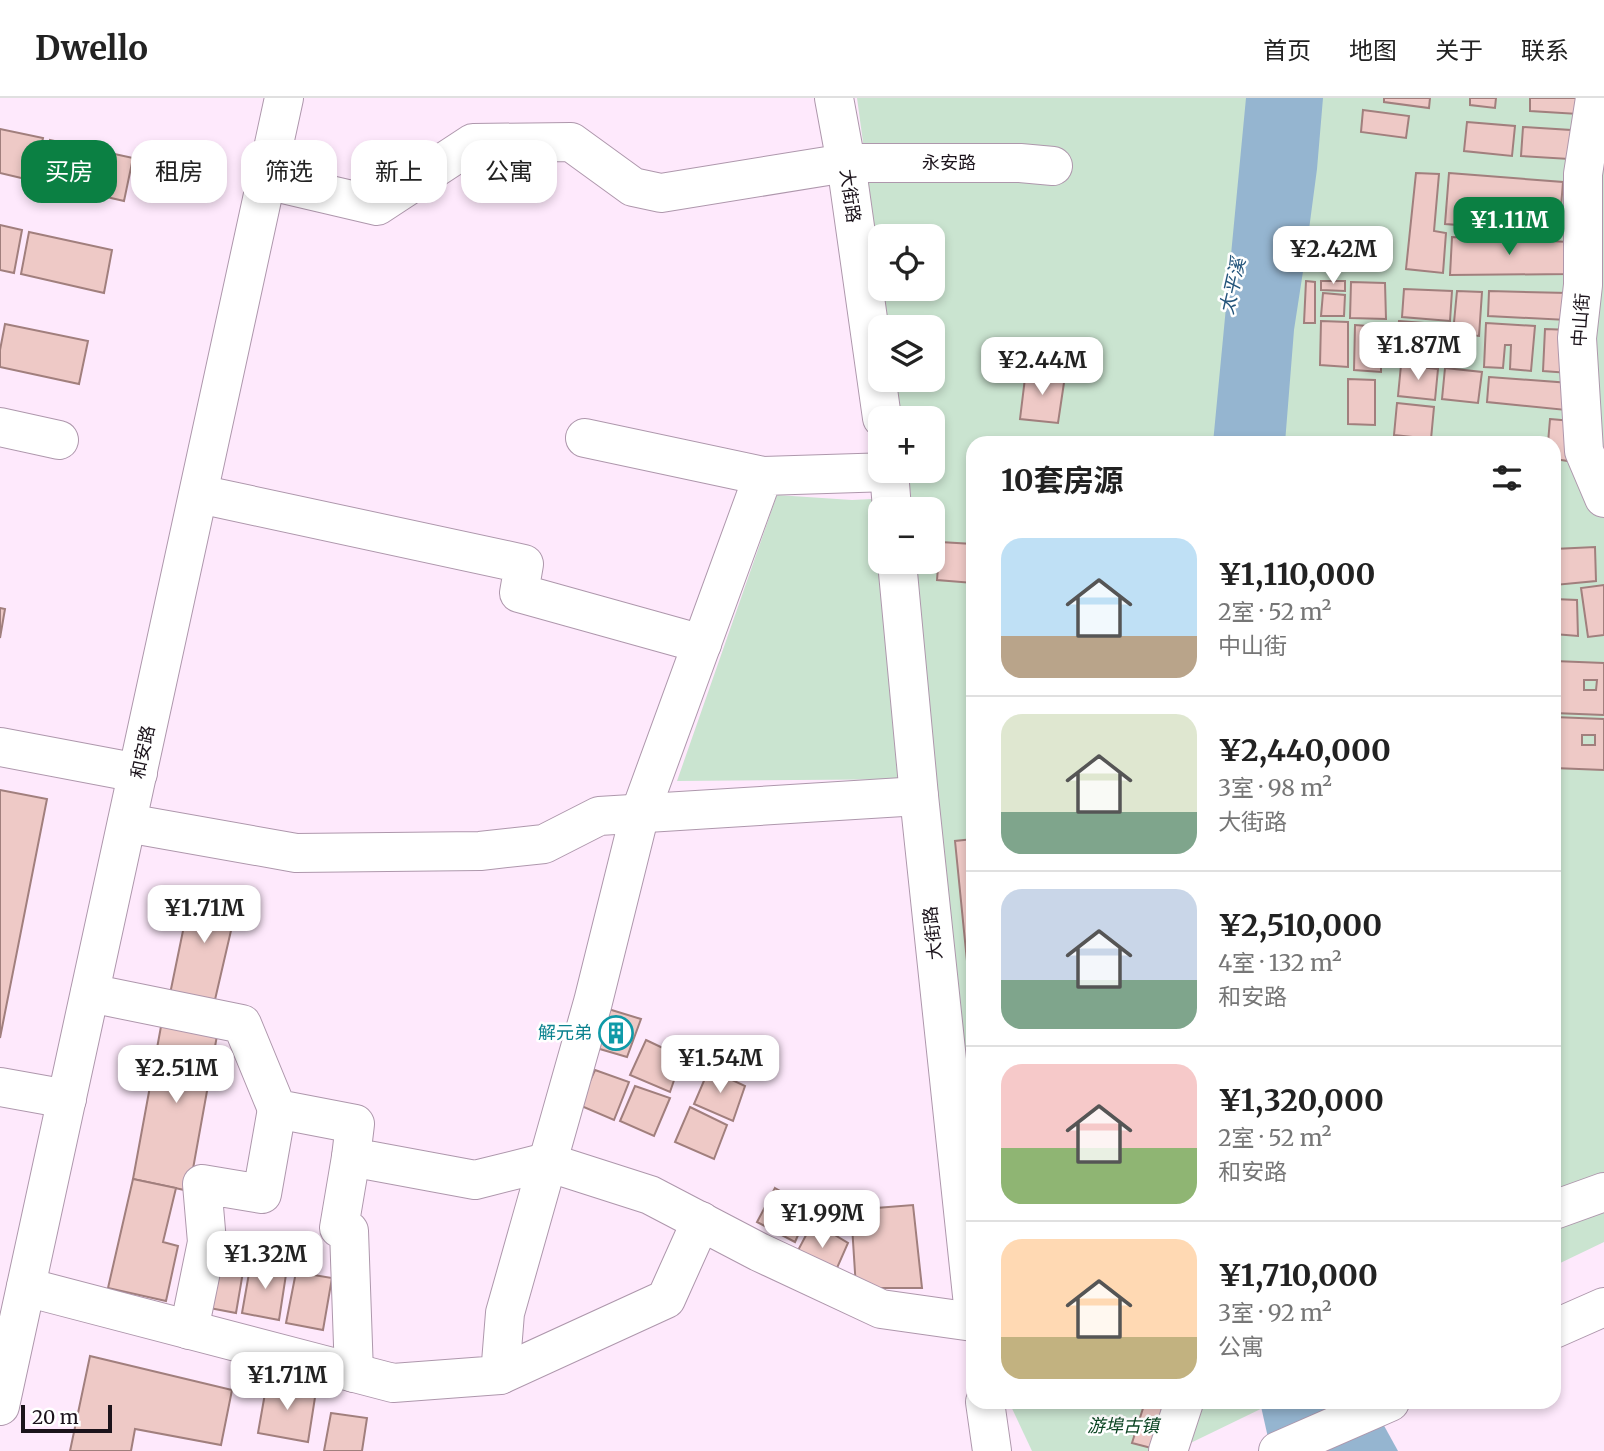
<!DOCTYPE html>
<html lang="zh">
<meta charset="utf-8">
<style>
:root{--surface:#fff;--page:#f6f6f6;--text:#222;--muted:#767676;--line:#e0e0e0;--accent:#0b8043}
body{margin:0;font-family:Merriweather,"Noto Sans SC",serif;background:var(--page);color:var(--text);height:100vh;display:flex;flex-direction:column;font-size:26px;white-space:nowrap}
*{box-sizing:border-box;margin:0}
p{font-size:23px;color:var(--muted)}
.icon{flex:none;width:38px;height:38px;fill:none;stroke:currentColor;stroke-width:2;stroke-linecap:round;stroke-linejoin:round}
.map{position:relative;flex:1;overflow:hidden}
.details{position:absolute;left:966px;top:338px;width:595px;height:973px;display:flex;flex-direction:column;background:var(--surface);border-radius:21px;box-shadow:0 4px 10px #0003}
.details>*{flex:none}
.guide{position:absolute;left:21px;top:42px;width:665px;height:63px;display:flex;gap:14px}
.tools{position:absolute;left:868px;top:126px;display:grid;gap:14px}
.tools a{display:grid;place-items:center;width:77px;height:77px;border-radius:14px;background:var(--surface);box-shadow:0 4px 10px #0003;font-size:35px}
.scale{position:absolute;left:21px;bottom:18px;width:91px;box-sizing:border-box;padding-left:7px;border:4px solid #1b131b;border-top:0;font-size:19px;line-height:24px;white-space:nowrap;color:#1b131b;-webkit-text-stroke:5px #fff;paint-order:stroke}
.price{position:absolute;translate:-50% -60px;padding:0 16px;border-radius:14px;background:#fff;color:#222;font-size:23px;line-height:46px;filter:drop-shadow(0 2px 4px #0008)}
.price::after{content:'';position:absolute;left:50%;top:42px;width:21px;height:16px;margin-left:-10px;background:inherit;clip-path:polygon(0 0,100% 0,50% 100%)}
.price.current{background:var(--accent);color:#fff}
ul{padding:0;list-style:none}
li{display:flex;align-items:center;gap:21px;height:175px;padding:0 35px}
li+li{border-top:2px solid var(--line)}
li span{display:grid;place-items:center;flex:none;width:196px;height:140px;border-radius:21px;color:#555}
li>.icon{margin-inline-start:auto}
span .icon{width:84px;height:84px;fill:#fffc;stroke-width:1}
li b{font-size:30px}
h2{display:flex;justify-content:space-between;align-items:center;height:84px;padding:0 35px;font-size:30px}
.chip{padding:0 24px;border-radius:21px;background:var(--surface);box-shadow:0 4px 10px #0003;font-size:24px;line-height:63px}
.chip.current{background:var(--accent);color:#fff}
header{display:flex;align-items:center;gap:42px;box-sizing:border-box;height:98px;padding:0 35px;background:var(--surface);border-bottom:2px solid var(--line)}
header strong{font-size:33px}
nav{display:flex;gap:38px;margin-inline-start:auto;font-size:24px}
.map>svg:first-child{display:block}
</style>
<header>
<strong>Dwello</strong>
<nav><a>首页</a><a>地图</a><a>关于</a><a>联系</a></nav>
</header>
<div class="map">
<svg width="1604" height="1353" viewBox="0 0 1604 1353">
<rect width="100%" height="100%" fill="#fee9fc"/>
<g fill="#cae4d0" fill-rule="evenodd">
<path d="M857,0H1604V1144L1554,1168V345H973V1019L932,681L677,683L777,397L852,402L911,399L908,373H933V320H901L896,282H933V229H888L883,191H933V138H880V170ZM880,411H933V464H880Z"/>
<polygon points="1009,1304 1275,1304 1174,1353 1032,1353"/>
</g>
<g fill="#95b5d0">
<polygon points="1246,0 1323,0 1317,71 1306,154 1294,232 1285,345 1213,345"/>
<polygon points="1260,1304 1371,1304 1398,1353 1271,1353"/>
</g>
<g fill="#eec9c6" stroke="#a17f7d" stroke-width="2" fill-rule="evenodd">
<polygon points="1384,0 1430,0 1429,10 1384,4"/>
<polygon points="1470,0 1496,0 1495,10 1470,7"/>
<polygon points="1530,0 1579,0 1578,16 1530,13"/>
<polygon points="1363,12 1409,18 1406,40 1361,34"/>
<polygon points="1467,24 1515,28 1512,58 1464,53"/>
<polygon points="1523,29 1571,32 1569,61 1521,58"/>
<polygon points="0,31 43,40 34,83 0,75"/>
<polygon points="50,42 133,60 124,103 42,84"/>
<polygon points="1416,75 1439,76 1434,133 1446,135 1443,175 1406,171"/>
<polygon points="1449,75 1563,84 1559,134 1445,126"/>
<polygon points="0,127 22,132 14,175 0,172"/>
<polygon points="1316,131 1338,134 1337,156 1314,154"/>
<polygon points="29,134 112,152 104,195 21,176"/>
<polygon points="1452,139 1570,144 1570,176 1450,177"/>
<polygon points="1306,183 1315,184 1315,225 1304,225"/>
<polygon points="1321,183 1345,183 1345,193 1321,192"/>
<polygon points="1351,184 1385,185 1386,221 1350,220"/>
<polygon points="1404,191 1452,193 1450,223 1402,219"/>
<polygon points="1457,193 1482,194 1479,238 1453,235"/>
<polygon points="1489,193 1568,195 1567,222 1488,218"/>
<polygon points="1323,195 1345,197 1344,218 1321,218"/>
<polygon points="1321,223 1348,224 1348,269 1320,267"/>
<polygon points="1399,223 1423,225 1421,257 1395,254"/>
<polygon points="1486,225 1535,228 1531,273 1510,271 1511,247 1505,247 1503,270 1484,269"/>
<polygon points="5,226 88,243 79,286 0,269 0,252"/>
<polygon points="1355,227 1381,229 1381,274 1354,272"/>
<polygon points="1545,231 1570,232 1569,275 1543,273"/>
<polygon points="1401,267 1438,271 1435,302 1398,298"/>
<polygon points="1445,270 1482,274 1478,305 1442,301"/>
<polygon points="1026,272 1065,278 1058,325 1020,321"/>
<polygon points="1489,279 1570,285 1566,312 1487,304"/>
<polygon points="1348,281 1375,282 1375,327 1348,326"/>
<polygon points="1397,305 1434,309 1431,341 1394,337"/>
<polygon points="1550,321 1572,323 1568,363 1554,361 1554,345 1548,345"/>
<polygon points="940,444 973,446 973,485 937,482"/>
<polygon points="1595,449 1596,483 1555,487 1554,451"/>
<polygon points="1604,487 1604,537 1588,539 1581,490"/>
<polygon points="1554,501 1577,502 1578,538 1554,536"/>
<polygon points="0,510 5,511 0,540"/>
<path d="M1554,563L1604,565V617L1554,615ZM1584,582H1597L1596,592H1584Z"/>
<path d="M1554,619L1604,621V672L1554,670ZM1582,637H1595V647H1582Z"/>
<polygon points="972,643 973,643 973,697 970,696"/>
<polygon points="0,692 47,701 0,940"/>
<polygon points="973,741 973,923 955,743"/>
<polygon points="192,789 239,798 214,906 170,896"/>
<polygon points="605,910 641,921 627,959 593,949"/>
<polygon points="162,923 218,932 189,1093 133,1081"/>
<polygon points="646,942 682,959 670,994 630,977"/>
<polygon points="709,971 745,988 733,1023 694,1006"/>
<polygon points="595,972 629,984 614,1022 579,1007"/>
<polygon points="635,988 670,1000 654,1038 620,1023"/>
<polygon points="690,1009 727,1027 714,1061 675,1044"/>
<polygon points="133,1081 176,1090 163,1144 178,1148 166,1203 108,1190"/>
<polygon points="775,1090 810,1110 795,1144 757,1124"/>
<polygon points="913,1107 922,1190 856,1190 851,1112"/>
<polygon points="813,1124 848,1145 833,1179 795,1158"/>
<polygon points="208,1157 245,1162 236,1215 199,1208"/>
<polygon points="251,1164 287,1170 279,1222 242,1215"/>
<polygon points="296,1174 332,1180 323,1232 286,1225"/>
<polygon points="90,1258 232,1292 221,1347 135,1331 131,1353 70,1353"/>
<polygon points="267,1284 316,1293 308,1344 258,1335"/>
<polygon points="1145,1304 1173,1304 1159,1352 1132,1345"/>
<polygon points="331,1315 367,1320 362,1353 324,1353"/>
</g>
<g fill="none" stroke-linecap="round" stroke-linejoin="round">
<g stroke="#ae97ac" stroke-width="40">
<g id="minor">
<polyline points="834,0 846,65 882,320"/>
<polyline points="1595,0 1583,76 1583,187 1577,240 1584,353 1604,400"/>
<polyline points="266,82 377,108 473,45 571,44 633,89 661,95 846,65 1020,65 1053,68"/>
<polyline points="0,329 59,342"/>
<polyline points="585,340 763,378"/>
<polyline points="889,373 892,411"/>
<polyline points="199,396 524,466 519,495 702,546"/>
<polyline points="897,464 919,698 973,1207"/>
<polyline points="0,649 138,675"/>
<polyline points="127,725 296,755 480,753 544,746 599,718 919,698"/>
<polyline points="90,895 242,926 277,1011 355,1026 351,1059 475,1082 547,1064 650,1097 759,1154 881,1211 973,1224"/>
<polyline points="351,1059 339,1130 349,1133 354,1275"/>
<polyline points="1554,1112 1604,1094"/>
<polyline points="26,1189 393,1285 500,1277 505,1215 593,904 640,715 763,378 890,374"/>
<polyline points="189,1232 207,1144 202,1086 262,1096 277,1011"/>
<polyline points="500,1277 666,1201 701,1123"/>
<polyline points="985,1304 992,1353"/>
<polyline points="1168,1353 1184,1304"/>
</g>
</g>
<g stroke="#ae97ac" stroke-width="40">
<g id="major">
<polyline points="0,989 67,1001"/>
<polyline points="1554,1231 1604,1209"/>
<polyline points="0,1308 284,0"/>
<polyline points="1278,1353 1390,1304"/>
</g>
</g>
<use href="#minor" stroke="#fff" stroke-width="38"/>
<use href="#major" stroke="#fff" stroke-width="38"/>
</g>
<defs>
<g id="building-ring" transform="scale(1.75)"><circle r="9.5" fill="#fff" stroke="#0f9aa8" stroke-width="1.5"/><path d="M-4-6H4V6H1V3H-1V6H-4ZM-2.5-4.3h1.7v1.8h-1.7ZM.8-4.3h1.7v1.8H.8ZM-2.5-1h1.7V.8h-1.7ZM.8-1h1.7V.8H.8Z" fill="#0f9aa8"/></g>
</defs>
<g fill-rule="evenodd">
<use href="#building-ring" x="616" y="935"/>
</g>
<g text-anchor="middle" stroke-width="5" stroke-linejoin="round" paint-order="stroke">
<g font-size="18" fill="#1b131b" stroke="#fff">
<text x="949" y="71">永安路</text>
<text transform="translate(850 98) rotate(82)" y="6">大街路</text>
<text transform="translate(1581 222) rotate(-86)" y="6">中山街</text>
<text transform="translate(143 654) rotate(-78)" y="6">和安路</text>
<text transform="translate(933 835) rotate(-96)" y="6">大街路</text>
</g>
<g font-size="18" fill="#0d838f" stroke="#fff" text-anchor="end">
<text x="592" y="941">解元弟</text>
</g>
<g font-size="18" font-style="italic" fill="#0c4523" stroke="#fff">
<text x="1123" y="1334">游埠古镇</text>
</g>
<g font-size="19" font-style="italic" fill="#24557b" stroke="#fff">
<text transform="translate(1232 188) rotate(-77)" y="7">太平溪</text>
</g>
</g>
</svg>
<div class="tools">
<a><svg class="icon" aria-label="locate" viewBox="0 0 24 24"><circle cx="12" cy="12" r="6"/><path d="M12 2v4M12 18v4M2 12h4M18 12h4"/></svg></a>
<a><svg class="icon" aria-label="layers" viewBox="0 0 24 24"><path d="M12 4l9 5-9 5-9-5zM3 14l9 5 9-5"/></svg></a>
<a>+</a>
<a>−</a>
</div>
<div class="scale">20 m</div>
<b class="price current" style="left:1509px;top:159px">¥1.11M</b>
<b class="price" style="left:1333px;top:188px">¥2.42M</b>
<b class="price" style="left:1418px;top:284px">¥1.87M</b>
<b class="price" style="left:1042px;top:299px">¥2.44M</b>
<b class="price" style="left:204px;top:847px">¥1.71M</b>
<b class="price" style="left:720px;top:997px">¥1.54M</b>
<b class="price" style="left:176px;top:1007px">¥2.51M</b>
<b class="price" style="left:822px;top:1152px">¥1.99M</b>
<b class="price" style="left:265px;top:1193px">¥1.32M</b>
<b class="price" style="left:287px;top:1314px">¥1.71M</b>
<div class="guide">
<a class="chip current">买房</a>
<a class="chip">租房</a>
<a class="chip">筛选</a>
<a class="chip">新上</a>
<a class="chip">公寓</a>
</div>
<section class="details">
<h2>10套房源<svg class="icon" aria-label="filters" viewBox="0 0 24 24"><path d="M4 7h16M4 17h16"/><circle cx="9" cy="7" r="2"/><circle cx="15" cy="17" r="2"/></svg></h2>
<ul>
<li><span style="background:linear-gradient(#bfe0f5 70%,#b9a48a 0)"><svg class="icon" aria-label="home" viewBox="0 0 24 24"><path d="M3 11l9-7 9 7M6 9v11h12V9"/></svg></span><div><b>¥1,110,000</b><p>2室 · 52 m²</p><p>中山街</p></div></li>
<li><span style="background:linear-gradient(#dfe7d0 70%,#7fa58c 0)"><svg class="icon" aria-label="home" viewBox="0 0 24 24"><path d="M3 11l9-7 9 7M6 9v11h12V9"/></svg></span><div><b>¥2,440,000</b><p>3室 · 98 m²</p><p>大街路</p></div></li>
<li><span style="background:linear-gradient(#c9d6e8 65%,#7fa58c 0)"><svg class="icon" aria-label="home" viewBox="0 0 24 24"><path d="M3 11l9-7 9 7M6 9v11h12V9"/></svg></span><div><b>¥2,510,000</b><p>4室 · 132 m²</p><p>和安路</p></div></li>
<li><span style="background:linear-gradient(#f6c9c9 60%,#8fb573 0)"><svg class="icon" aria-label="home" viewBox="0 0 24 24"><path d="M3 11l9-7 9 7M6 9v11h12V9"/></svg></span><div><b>¥1,320,000</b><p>2室 · 52 m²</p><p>和安路</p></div></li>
<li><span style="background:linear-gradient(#ffd9b3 70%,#c2b280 0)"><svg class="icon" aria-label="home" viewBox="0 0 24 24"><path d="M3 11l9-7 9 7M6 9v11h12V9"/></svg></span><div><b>¥1,710,000</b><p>3室 · 92 m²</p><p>公寓</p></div></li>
</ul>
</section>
</div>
